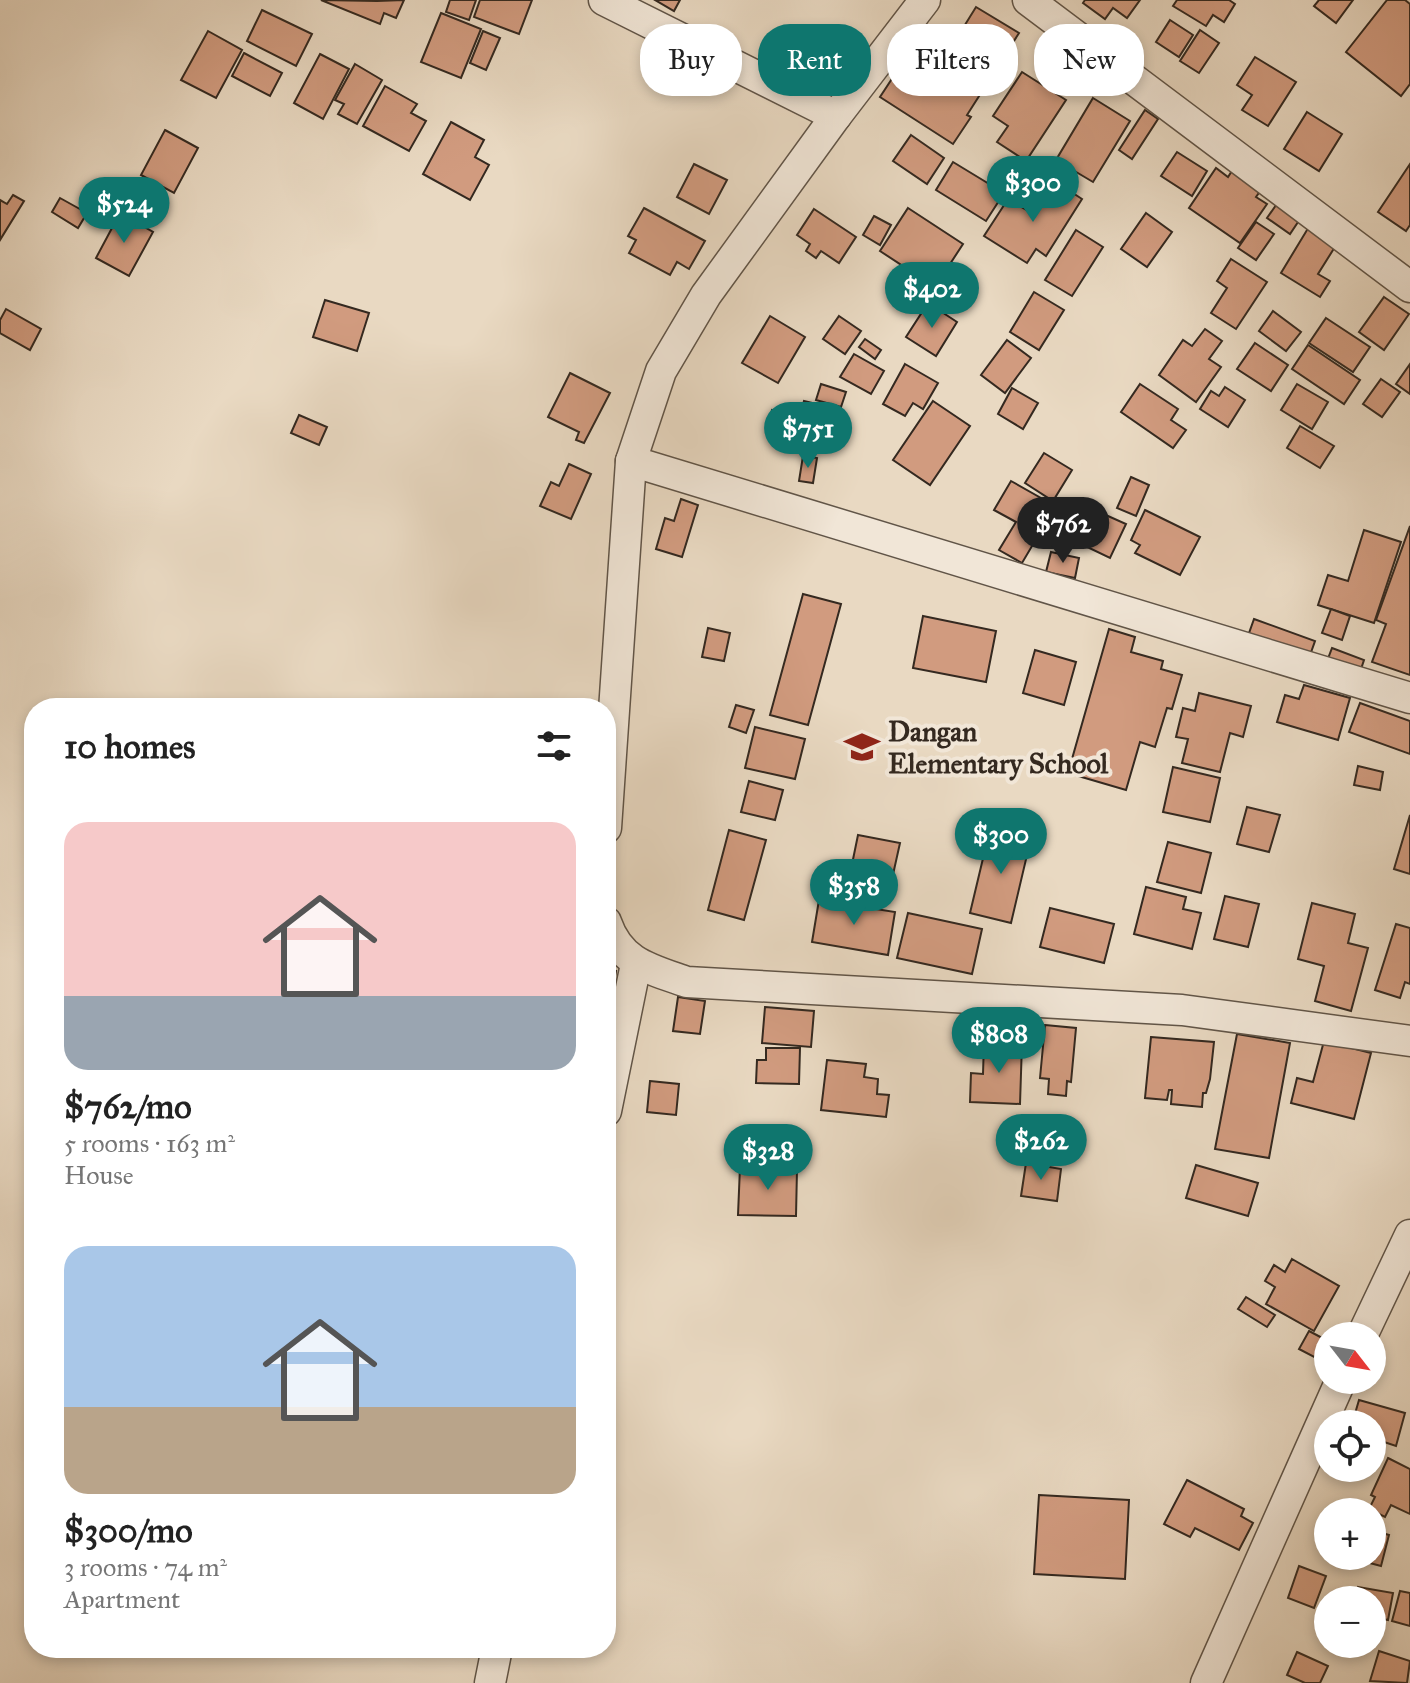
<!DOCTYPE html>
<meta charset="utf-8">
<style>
:root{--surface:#fff;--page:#f2f2f2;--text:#222;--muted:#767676;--accent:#0f766e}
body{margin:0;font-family:"IM FELL Great Primer",serif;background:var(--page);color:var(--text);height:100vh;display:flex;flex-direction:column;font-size:30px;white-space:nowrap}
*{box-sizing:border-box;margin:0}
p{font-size:26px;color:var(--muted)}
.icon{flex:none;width:44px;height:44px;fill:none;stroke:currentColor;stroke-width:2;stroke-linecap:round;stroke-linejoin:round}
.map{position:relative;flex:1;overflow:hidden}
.side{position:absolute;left:24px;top:698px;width:592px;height:960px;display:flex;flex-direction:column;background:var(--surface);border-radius:32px;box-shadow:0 4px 12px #0003}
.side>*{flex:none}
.hud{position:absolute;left:640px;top:24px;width:650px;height:72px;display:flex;gap:16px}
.needle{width:52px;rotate:121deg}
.tools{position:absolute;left:1314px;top:1322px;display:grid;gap:16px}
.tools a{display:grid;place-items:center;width:72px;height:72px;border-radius:50%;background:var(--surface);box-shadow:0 4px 12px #0003;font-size:40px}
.price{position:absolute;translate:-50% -68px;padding:0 18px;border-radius:28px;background:var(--accent);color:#fff;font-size:26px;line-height:52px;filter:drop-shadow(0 2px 4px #0008)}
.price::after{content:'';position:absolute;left:50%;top:48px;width:24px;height:18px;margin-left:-12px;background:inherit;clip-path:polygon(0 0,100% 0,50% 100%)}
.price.current{background:#222;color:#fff}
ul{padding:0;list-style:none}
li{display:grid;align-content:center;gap:16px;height:424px;padding:0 40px}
li span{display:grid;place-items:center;height:248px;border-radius:24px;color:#555}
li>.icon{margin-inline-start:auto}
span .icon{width:144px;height:144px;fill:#fffc;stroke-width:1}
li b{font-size:34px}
h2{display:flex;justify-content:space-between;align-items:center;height:96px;padding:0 40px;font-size:34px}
.tag{padding:0 28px;border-radius:32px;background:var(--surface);box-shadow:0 4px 12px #0003;font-size:28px;line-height:72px}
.tag.current{background:var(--accent);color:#fff}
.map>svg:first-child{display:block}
</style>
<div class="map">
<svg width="1410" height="1683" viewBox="0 0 1410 1683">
<rect width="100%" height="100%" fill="#e9d9c2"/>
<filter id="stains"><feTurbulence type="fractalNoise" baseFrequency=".0025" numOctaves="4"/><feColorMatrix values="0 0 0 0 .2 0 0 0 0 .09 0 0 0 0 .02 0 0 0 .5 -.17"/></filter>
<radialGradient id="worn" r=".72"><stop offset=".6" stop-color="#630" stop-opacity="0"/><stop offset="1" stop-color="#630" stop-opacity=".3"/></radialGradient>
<g fill="#d19b7f" stroke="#342920" stroke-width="2">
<polygon points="321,0 377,1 404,0 396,18 384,13 380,24"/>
<polygon points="450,0 476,0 469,20 446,12"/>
<polygon points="480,0 532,0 519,34 474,17"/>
<polygon points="655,0 680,0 674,11"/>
<polygon points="1085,0 1140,0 1127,18 1113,8 1105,19 1083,3"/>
<polygon points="1177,0 1229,0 1235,4 1224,22 1213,15 1206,26 1173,6"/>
<polygon points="1319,0 1353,0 1336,23 1314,6"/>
<polygon points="1387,0 1405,0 1410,4 1410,84 1401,96 1346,52"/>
<polygon points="976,7 1019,33 998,66 979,54 965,76 942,62"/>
<polygon points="262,10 312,34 296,66 247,41"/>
<polygon points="441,13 481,29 461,78 421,62"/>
<polygon points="1170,20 1193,35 1179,57 1156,42"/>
<polygon points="1200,30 1219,43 1199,73 1180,61"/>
<polygon points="208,31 242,50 216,98 181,80"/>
<polygon points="483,31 500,38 486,70 470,63"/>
<polygon points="244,53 282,73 270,96 232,76"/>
<polygon points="320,54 349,69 323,119 294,103"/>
<polygon points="925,56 981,93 967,115 971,117 953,144 880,97 899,68 912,76"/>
<polygon points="1255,57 1296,82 1268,126 1242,110 1252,95 1237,85"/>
<polygon points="355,64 382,80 357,124 338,114 344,104 335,100"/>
<polygon points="1022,72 1066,100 1026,161 997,142 1008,126 993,116"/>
<polygon points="385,86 417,104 411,113 426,121 409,151 363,126"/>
<polygon points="1093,98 1130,121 1093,182 1056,160"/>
<polygon points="1145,110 1158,119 1132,159 1119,150"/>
<polygon points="1307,112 1342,134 1319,171 1284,149"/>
<polygon points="451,122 484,140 475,157 489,165 470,200 423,174"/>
<polygon points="165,130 198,148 174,193 141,175"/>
<polygon points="911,135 944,158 927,184 893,161"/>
<polygon points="1177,152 1207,171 1192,196 1161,176"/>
<polygon points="953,162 1004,193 986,221 936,190"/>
<polygon points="1237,163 1266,183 1256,197 1267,204 1240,243 1189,208 1216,168 1228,177"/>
<polygon points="694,164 727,180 709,214 677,197"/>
<polygon points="1410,164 1410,225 1406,231 1378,212"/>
<polygon points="1056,182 1082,199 1046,256 1036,249 1027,263 984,236 1008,199 1035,215"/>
<polygon points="13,195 24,201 0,240 0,200 7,204"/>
<polygon points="60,198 87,213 78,228 52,212"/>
<polygon points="1281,198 1304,213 1290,234 1267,218"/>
<polygon points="644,208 705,241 689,269 677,262 670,275 629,253 636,240 628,236"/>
<polygon points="908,208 963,244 935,287 880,251"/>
<polygon points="814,209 856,237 839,263 821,251 816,258 806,251 810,244 797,235"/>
<polygon points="120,213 153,232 129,276 96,258"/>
<polygon points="1146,213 1172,232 1147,267 1121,249"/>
<polygon points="874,216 891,225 880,245 863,235"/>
<polygon points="1256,222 1274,234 1256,260 1238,248"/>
<polygon points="1310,225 1338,242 1318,274 1330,281 1320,297 1281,273"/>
<polygon points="1076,230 1103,247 1072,296 1045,280"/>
<polygon points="1231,259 1267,282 1236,329 1211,313 1227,288 1217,281"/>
<polygon points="1034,292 1064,310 1039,350 1010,332"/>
<polygon points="1384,297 1409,314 1384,350 1359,332"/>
<polygon points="325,300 369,313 357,351 313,337"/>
<polygon points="928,303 957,322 936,356 906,337"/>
<polygon points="6,309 41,329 30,350 0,333 0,320"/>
<polygon points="1273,311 1301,332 1286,351 1259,331"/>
<polygon points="770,316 805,337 778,383 742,363"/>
<polygon points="839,316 861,331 845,354 823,339"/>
<polygon points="1326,318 1370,347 1353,372 1309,343"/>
<polygon points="1205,329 1222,341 1209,359 1221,367 1196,402 1159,375 1183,340 1192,346"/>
<polygon points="865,339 881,350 875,359 859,347"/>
<polygon points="1007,340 1031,358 1005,393 981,375"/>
<polygon points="1255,343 1288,365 1271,391 1237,369"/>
<polygon points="1308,345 1360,380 1344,404 1292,369"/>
<polygon points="854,354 884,371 871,394 840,377"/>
<polygon points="905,364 938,383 923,409 913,403 905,416 883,404"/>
<polygon points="1410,364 1410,394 1396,384"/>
<polygon points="570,373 610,393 584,443 576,440 579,432 548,417"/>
<polygon points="1381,379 1400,392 1382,417 1363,404"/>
<polygon points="821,384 846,392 841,407 816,400"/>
<polygon points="1140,384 1178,409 1171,420 1186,430 1173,448 1121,412"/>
<polygon points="1297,384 1328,402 1312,429 1281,410"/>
<polygon points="1225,387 1245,400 1228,427 1200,409 1211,391 1219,396"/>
<polygon points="1012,388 1038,403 1023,429 998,414"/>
<polygon points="804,401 833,408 826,436 797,428"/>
<polygon points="933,401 970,426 930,485 893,460"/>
<polygon points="772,410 793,414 791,428 769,424"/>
<polygon points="299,415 327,427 319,445 291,433"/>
<polygon points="1300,426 1334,446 1320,468 1287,448"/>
<polygon points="1044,453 1072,470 1053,501 1025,483"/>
<polygon points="803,456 817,458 813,483 799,481"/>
<polygon points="569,464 591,474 571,519 540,506 551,482 559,486"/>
<polygon points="1131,477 1149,485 1136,516 1117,508"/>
<polygon points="1011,481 1041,498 1033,511 1048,519 1022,563 999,550 1016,522 994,510"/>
<polygon points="681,499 698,505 682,557 656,549 665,518 674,521"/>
<polygon points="1145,510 1200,537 1180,575 1135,553 1140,545 1131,540"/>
<polygon points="1099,512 1126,524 1110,558 1083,545"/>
<polygon points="1410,526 1410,675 1372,662 1386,624 1376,620"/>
<polygon points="1364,530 1401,542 1374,623 1318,605 1328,575 1348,581"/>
<polygon points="1051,552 1079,558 1075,578 1046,572"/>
<polygon points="803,594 841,604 808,725 770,715"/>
<polygon points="1331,609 1350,616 1342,640 1322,633"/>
<polygon points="923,616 996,631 986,682 913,668"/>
<polygon points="1254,619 1315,641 1309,658 1248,636"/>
<polygon points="708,628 730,633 724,661 702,657"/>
<polygon points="1109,629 1135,637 1131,652 1163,661 1161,669 1182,675 1172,709 1167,708 1155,747 1140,742 1126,790 1068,773"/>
<polygon points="1332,648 1364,660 1359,675 1326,664"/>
<polygon points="1035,650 1076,662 1064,705 1023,693"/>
<polygon points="1304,685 1350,698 1338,740 1277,722 1285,695 1299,699"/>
<polygon points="1199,693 1251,706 1243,737 1230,733 1220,772 1182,763 1188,739 1176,737 1183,708 1195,711"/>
<polygon points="1360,703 1410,721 1410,754 1349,732"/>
<polygon points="736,705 754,710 746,733 729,727"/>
<polygon points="755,727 805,739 795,779 745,768"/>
<polygon points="1358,766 1383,772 1380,790 1354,785"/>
<polygon points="1173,767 1220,778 1210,822 1163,812"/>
<polygon points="749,781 783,790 775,820 741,812"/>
<polygon points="1247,807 1280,815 1269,852 1237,844"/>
<polygon points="1410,815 1410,874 1394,869"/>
<polygon points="990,829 1031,838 1011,923 970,913"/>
<polygon points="729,830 766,840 744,920 708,910"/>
<polygon points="858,835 900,843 890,888 849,879"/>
<polygon points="1168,842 1211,853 1201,893 1157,882"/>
<polygon points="1146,887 1186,897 1183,909 1201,913 1192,949 1134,934"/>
<polygon points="1225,896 1259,904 1248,947 1214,939"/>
<polygon points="819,900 895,912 888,955 812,942"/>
<polygon points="1312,903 1355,914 1348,943 1368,948 1351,1011 1315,1001 1324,966 1298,959"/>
<polygon points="1050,908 1114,924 1104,963 1040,947"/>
<polygon points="908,913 982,929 972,974 897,958"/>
<polygon points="1396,924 1410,928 1410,984 1405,982 1400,998 1375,990"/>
<polygon points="606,970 616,971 610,1008 606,1008"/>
<polygon points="678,997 705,1001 700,1034 673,1031"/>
<polygon points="765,1007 814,1011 811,1047 762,1043"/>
<polygon points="1045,1025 1076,1028 1071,1082 1067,1081 1066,1096 1048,1094 1049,1079 1040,1078"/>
<polygon points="1237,1034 1290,1043 1269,1158 1215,1149"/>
<polygon points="1151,1037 1214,1042 1210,1079 1206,1093 1203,1093 1202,1107 1171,1104 1172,1090 1169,1090 1167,1100 1145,1098"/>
<polygon points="1324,1041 1371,1053 1354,1119 1291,1103 1297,1078 1313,1082"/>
<polygon points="984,1042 1022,1043 1020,1104 970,1102 971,1073 983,1074"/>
<polygon points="766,1048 800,1048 799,1084 756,1083 757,1060 766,1060"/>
<polygon points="827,1060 866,1064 864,1077 878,1079 877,1094 889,1095 886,1117 821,1110"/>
<polygon points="650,1081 679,1084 676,1115 647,1112"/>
<polygon points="1026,1163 1061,1169 1057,1201 1021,1196"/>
<polygon points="1196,1165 1258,1183 1248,1216 1186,1198"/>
<polygon points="740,1167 797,1169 796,1216 738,1215"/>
<polygon points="1292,1259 1339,1286 1314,1331 1266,1304 1275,1287 1265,1281 1274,1265 1285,1272"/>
<polygon points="1246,1297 1275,1315 1267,1327 1238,1309"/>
<polygon points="1309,1331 1328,1341 1318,1359 1299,1349"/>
<polygon points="1359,1400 1405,1413 1396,1446 1372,1438 1372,1424 1352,1424"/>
<polygon points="1388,1458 1410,1469 1410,1514 1391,1505 1385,1517 1369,1509 1375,1497 1371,1495"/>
<polygon points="1187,1480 1244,1509 1241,1516 1253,1523 1239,1550 1195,1528 1190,1537 1164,1524"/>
<polygon points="1039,1495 1129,1500 1125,1579 1034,1574"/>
<polygon points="1372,1530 1389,1535 1381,1566 1347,1557 1372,1556"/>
<polygon points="1299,1566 1326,1576 1314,1608 1288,1598"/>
<polygon points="1358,1587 1393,1593 1388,1620 1372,1617 1372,1600 1356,1600"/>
<polygon points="1400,1591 1410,1593 1410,1626 1392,1621"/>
<polygon points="1379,1651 1410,1661 1407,1683 1370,1681"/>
<polygon points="1297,1652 1328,1666 1320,1683 1305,1683 1287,1675"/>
</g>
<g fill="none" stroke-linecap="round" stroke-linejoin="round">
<g stroke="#615548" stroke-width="33">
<g id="minor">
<polyline points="604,0 836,116"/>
<polyline points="1028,0 1410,287"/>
<polyline points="631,461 1410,698"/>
<polyline points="606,828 631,461 661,371 706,295 836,116 925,0"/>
<path d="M606,922C620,963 650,969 687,982L1182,1010L1410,1041"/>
<polyline points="606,1111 636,964"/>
<polyline points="1362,1336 1410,1235"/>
<polyline points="490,1683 497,1648"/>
<polyline points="1206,1683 1341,1380"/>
</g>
</g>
<use href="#minor" stroke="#f1e6d7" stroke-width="30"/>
</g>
<defs>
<g id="school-bare" transform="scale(2.76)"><path d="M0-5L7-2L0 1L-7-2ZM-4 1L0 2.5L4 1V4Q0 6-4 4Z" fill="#8f2418" stroke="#f1e6d7" stroke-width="2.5" paint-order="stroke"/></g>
</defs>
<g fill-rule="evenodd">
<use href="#school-bare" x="862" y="747"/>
</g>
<g text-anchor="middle" stroke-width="8" stroke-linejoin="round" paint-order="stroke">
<g font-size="28" font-weight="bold" fill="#342920" stroke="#f1e6d7" text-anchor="start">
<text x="888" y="741">Dangan<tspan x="888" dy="32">Elementary School</tspan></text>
</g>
</g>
<rect width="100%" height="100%" filter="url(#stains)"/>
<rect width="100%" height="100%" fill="url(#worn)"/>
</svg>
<div class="tools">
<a><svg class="needle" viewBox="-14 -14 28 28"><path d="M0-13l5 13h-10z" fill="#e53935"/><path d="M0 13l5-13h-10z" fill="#767676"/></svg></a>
<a><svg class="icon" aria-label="locate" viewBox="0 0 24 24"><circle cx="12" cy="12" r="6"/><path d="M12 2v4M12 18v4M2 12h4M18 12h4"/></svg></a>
<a>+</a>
<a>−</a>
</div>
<b class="price" style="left:1033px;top:224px">$300</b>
<b class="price" style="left:124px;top:245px">$524</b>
<b class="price" style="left:932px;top:330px">$402</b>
<b class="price" style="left:808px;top:470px">$751</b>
<b class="price current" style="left:1063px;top:565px">$762</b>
<b class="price" style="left:1001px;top:876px">$300</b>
<b class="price" style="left:854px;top:927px">$358</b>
<b class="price" style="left:999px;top:1075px">$808</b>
<b class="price" style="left:1041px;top:1182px">$262</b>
<b class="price" style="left:768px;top:1192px">$328</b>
<div class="hud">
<a class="tag">Buy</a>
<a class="tag current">Rent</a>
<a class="tag">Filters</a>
<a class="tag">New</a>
</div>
<section class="side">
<h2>10 homes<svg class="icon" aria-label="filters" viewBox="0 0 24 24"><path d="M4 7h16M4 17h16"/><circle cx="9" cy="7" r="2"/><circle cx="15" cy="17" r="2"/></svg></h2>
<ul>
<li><span style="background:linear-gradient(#f6c9c9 70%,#9aa5b1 0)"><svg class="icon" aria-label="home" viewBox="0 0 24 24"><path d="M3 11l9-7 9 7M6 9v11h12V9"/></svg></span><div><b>$762/mo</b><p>5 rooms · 163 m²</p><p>House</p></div></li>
<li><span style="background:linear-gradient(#a9c7e8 65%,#b9a48a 0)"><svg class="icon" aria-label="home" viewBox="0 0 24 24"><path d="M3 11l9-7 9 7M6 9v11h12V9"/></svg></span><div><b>$300/mo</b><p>3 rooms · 74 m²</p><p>Apartment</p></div></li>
</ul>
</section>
</div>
